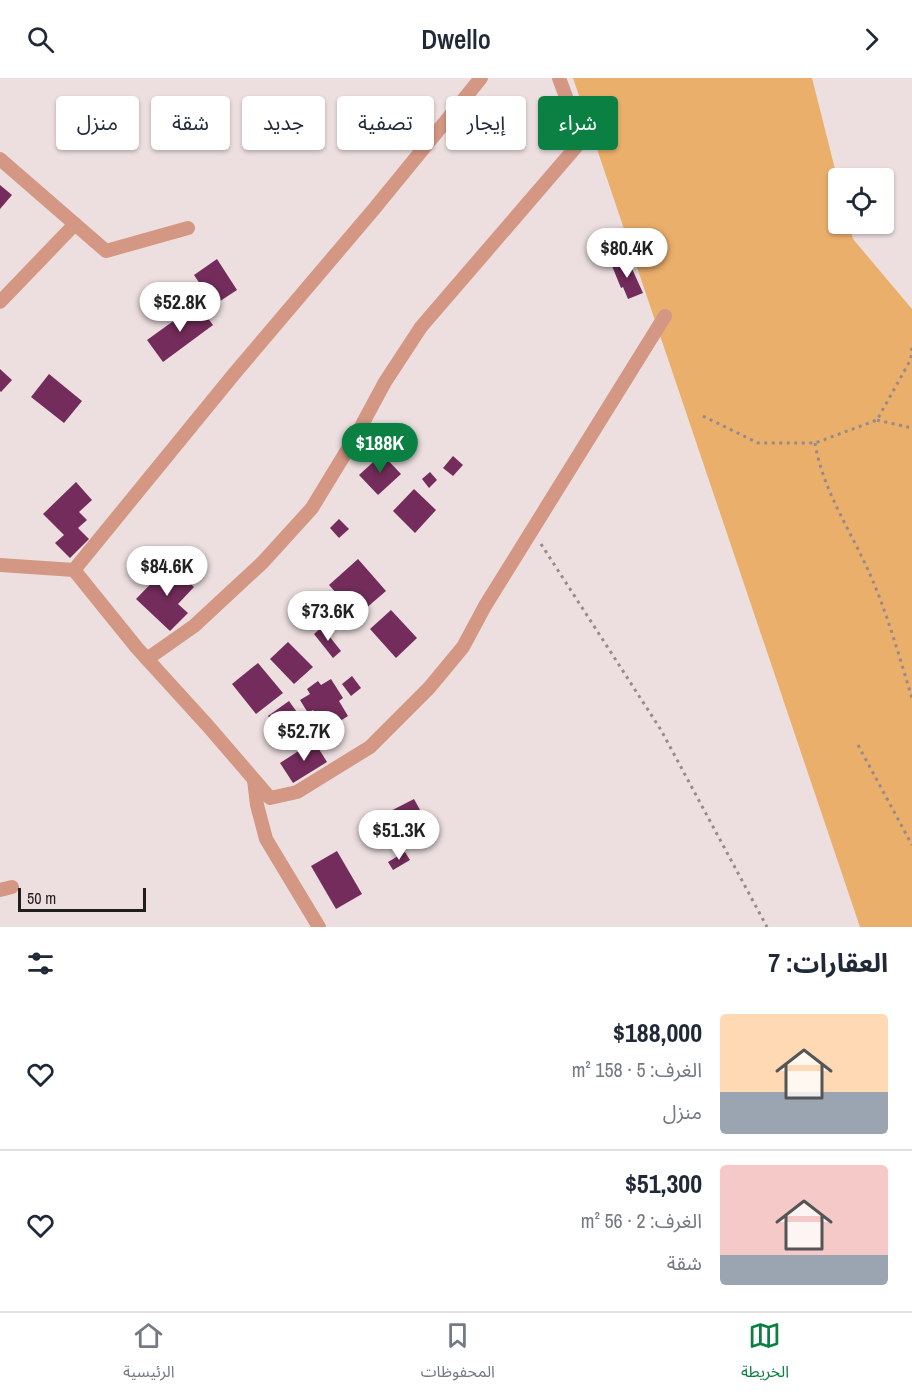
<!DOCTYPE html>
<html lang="ar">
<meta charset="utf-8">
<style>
:root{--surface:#fff;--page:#f6f6f7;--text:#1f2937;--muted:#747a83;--line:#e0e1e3;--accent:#0b8043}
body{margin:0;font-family:"Archivo Narrow","Noto Sans Arabic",sans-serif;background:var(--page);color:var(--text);direction:rtl;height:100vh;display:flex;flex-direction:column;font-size:22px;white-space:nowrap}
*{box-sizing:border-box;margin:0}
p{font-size:20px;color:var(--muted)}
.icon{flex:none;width:33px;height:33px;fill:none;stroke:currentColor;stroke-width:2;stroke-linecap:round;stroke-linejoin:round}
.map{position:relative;height:849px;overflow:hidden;direction:ltr}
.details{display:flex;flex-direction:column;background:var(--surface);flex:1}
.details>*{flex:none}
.top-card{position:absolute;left:18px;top:18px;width:600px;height:54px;direction:rtl;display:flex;gap:12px}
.fabs{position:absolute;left:828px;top:90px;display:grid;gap:12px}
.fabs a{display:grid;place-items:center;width:66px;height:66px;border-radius:6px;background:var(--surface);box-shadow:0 2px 4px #0004;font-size:30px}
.scale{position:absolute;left:18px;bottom:15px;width:128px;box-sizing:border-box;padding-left:6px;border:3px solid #221d1d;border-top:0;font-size:16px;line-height:21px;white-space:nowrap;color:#221d1d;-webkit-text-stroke:4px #eddfe0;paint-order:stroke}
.price{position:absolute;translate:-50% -51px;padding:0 14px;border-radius:21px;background:#fff;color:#222;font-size:20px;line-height:39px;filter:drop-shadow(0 2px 3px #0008)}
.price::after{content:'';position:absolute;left:50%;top:36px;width:18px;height:14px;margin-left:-9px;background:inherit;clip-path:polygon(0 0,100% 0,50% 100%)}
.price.selected{background:var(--accent);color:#fff}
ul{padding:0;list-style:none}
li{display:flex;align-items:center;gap:18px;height:150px;padding:0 24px}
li+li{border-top:2px solid var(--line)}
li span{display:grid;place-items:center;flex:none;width:168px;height:120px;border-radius:6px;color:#555}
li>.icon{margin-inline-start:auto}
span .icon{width:72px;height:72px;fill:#fffc;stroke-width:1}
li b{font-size:26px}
h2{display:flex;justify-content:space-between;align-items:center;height:72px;padding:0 24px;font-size:26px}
.chip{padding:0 21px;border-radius:6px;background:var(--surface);box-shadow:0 2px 4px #0004;font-size:21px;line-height:54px}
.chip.selected{background:var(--accent);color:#fff}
header{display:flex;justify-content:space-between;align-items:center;height:78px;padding:0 24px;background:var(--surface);font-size:27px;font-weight:600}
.tab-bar{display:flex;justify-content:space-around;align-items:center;height:84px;border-top:2px solid var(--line);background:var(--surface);font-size:16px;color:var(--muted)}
.tab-bar a{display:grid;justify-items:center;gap:3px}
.tab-bar .selected{color:var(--accent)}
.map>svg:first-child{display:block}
</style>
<header><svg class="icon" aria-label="forward" viewBox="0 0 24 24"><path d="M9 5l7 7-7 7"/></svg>Dwello<svg class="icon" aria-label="search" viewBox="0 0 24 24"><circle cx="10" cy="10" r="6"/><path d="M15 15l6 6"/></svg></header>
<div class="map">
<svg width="912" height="849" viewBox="0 0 912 849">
<rect width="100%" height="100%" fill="#eddfe0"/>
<polygon fill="#ebaf6c" points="573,0 812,0 838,103 838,146 849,146 853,161 912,231 912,849 860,849"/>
<g fill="#732c5b">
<polygon points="0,107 12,117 0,131"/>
<polygon points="217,181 237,212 214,227 194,197"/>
<polygon points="628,182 643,215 628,221 623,209 621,210 612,188"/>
<polygon points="197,226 213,247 163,284 147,262"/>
<polygon points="0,291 12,302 1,314 0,313"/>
<polygon points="49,296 82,323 64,345 31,319"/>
<polygon points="382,376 401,396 378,417 359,397"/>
<polygon points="453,378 463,387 453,398 443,390"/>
<polygon points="430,394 437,402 429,410 422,401"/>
<polygon points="76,404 92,422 79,434 87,442 78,450 89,461 70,480 55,465 64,457 43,436"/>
<polygon points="414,411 436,432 415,455 393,433"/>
<polygon points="339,441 349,451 339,460 330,450"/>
<polygon points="358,481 386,513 357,538 329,507"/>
<polygon points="170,486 194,509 178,526 188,535 170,553 136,521"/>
<polygon points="391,532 417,560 396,580 370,551"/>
<polygon points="322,549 341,573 333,580 314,556"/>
<polygon points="288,564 313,589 294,606 270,581"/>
<polygon points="258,585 283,615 256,636 232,606"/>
<polygon points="352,598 361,610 351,618 342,606"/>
<polygon points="331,601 343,620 339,623 348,638 326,652 313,632 308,635 300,622 310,616 307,611 318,603 321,607"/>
<polygon points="289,623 304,644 282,659 268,638"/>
<polygon points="314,663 327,684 293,705 280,685"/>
<polygon points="414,721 429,748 389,768 375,741"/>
<polygon points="337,773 362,816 336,831 311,788"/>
<polygon points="405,774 410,782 393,792 388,784"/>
</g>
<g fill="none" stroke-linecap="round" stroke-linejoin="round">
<g stroke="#958b8c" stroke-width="3" stroke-dasharray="3 4.5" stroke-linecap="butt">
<polyline points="703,338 758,365 815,365 877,342 911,281 912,269"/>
<polyline points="877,342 912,350"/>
<path d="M815,365C823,414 853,456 872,501C888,538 900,581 912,620"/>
<polyline points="541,466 661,652 767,849"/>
<polyline points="858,667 912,767"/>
</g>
<g stroke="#d39783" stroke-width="14">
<polyline points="0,81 106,173 188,150"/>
<polyline points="0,224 75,146"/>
<polyline points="0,487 74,492 137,570 208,648 270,720 297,714 370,669 429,610 463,569 485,528 665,238"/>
<polyline points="74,492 234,296 374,131 481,0"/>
<polyline points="147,581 194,548 263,484 312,430 357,356 385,304 421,249 582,62 559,0"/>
<polyline points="254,702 257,727 266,761 319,849"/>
<polyline points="0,812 12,809"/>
</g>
</g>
</svg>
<div class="fabs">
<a><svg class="icon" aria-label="locate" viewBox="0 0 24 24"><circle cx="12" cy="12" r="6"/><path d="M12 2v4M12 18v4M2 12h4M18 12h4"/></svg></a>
</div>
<div class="scale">50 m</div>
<b class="price" style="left:627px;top:201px">$80.4K</b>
<b class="price" style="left:180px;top:255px">$52.8K</b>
<b class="price selected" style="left:380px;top:396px">$188K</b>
<b class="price" style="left:167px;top:519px">$84.6K</b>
<b class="price" style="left:328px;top:564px">$73.6K</b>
<b class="price" style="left:304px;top:684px">$52.7K</b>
<b class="price" style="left:399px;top:783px">$51.3K</b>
<div class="top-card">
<a class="chip selected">شراء</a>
<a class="chip">إيجار</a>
<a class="chip">تصفية</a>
<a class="chip">جديد</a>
<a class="chip">شقة</a>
<a class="chip">منزل</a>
</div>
</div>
<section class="details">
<h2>العقارات: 7<svg class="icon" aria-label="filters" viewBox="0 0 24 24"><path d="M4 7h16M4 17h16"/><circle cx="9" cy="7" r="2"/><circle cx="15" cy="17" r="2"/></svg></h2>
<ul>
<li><span style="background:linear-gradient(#ffd9b3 65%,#9aa5b1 0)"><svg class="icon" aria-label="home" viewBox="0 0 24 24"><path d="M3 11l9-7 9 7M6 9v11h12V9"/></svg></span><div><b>$188,000</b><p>الغرف: 5 · 158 m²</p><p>منزل</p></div><svg class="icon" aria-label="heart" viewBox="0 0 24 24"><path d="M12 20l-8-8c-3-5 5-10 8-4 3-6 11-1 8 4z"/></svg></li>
<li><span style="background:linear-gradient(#f6c9c9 75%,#9aa5b1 0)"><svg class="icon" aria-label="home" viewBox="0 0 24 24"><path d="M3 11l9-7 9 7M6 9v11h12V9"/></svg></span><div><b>$51,300</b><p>الغرف: 2 · 56 m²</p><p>شقة</p></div><svg class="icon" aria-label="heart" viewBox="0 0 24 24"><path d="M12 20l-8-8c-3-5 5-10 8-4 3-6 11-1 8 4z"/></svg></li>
</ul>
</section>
<nav class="tab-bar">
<a class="selected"><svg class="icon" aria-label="map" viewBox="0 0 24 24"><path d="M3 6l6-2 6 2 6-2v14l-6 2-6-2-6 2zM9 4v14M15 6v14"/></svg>الخريطة</a>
<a><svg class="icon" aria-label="saved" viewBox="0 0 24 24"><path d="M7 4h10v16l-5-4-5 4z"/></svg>المحفوظات</a>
<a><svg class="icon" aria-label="home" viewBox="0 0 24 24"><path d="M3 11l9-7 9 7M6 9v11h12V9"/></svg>الرئيسية</a>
</nav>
